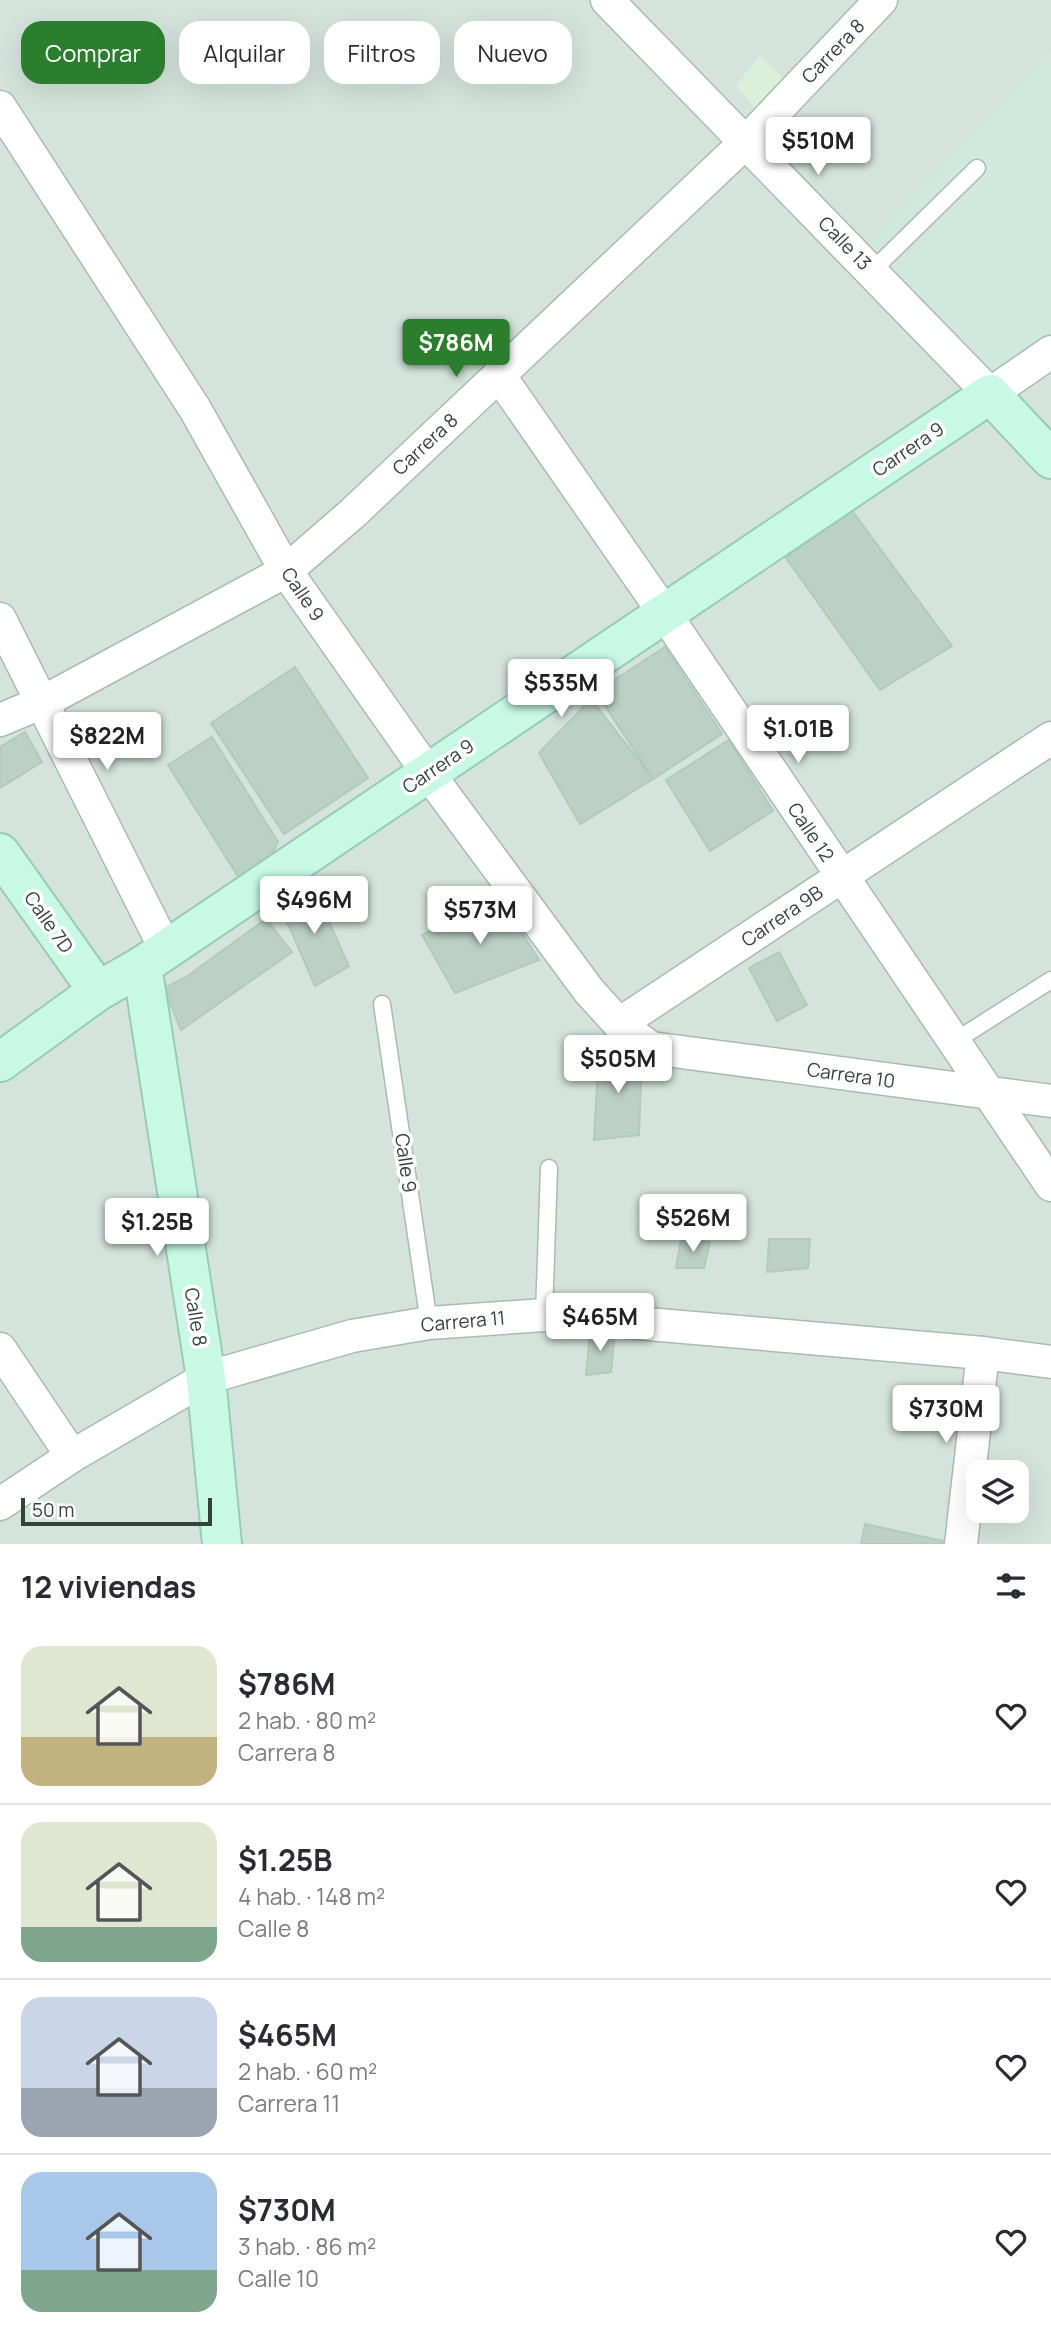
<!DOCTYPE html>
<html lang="es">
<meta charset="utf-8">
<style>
:root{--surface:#fff;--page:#f2f2f3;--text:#2b2b33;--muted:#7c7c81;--line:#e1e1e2;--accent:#2b7e2e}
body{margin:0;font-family:Manrope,sans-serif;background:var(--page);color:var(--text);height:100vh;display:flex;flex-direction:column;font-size:26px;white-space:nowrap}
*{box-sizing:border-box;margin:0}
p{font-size:23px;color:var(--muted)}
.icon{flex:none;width:38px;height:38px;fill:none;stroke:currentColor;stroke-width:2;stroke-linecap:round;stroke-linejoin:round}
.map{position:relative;height:1544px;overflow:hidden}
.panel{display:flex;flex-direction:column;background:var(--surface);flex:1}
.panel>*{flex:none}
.hud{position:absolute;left:21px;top:21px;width:700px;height:63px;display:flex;gap:14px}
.buttons{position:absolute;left:966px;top:1460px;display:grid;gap:14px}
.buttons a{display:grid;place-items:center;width:63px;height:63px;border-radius:14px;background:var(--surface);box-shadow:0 7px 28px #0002;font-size:35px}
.scale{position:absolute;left:21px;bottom:18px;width:191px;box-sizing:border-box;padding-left:7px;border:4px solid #35423b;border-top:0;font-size:19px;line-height:24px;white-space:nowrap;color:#35423b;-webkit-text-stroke:5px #fff;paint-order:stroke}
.price{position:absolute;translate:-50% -60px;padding:0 16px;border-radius:7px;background:#fff;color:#222;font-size:23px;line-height:46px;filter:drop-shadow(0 2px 4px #0008)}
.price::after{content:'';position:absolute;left:50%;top:42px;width:21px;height:16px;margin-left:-10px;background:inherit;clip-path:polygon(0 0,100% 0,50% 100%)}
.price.active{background:var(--accent);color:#fff}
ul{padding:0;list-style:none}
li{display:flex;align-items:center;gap:21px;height:175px;padding:0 21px}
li+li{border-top:2px solid var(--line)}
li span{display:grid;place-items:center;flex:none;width:196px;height:140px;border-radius:21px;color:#555}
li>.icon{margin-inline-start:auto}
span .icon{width:84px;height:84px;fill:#fffc;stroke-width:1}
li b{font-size:30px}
h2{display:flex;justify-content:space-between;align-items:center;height:84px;padding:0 21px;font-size:30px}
.chip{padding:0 24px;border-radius:21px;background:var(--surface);box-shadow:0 7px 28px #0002;font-size:24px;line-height:63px}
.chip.active{background:var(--accent);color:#fff}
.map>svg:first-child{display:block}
</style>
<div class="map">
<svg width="1051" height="1544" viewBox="0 0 1051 1544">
<rect width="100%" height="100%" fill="#e5f1eb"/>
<path fill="#d4e4dc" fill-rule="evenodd" d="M0,0H1051V1544H0ZM978,1472H1017V1510H978Z"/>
<polygon fill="#d0e8de" points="1051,49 1051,334 987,377 866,246"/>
<polygon fill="#daf0d9" points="760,55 784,79 755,108 736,86"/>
<g fill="#bcd1c5" stroke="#b0cbbc" stroke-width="2">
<polygon points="850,508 952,646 880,690 786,558"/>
<polygon points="665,647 722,734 653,779 596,692"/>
<polygon points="295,667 368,778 284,834 211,723"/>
<polygon points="591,699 653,779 580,824 539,753"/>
<polygon points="25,732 42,762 0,788 0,747"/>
<polygon points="212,737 278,842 267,864 241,881 168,765"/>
<polygon points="729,740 773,811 710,851 666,780"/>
<polygon points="311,882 349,966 315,986 281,908"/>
<polygon points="499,896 539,960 455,993 422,935"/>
<polygon points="266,919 292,952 181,1030 164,988 186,977"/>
<polygon points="779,952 807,1005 777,1021 749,968"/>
<polygon points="599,1049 642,1054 639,1135 594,1140"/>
<polygon points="769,1239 810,1239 808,1268 767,1272"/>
<polygon points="681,1240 710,1242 704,1268 676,1268"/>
<polygon points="615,1331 611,1372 586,1375 590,1333"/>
<polygon points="865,1524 948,1542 948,1544 861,1544"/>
</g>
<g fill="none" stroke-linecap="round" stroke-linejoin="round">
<g stroke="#a9bbb1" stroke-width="19">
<g id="lane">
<polyline points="872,271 977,168"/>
<polyline points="382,1004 429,1323"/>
<polyline points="955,1041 1051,980"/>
<polyline points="544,1315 549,1168"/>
</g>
</g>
<g stroke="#a9bbb1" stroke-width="35">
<g id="street">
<polyline points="607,0 990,394 1051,352"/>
<polyline points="0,107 195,409 286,571 428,773 589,991 619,1024 651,1048 1051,1101"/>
<polyline points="499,375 665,614 1051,1185"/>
<polyline points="0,619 166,950"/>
<polyline points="0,720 43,702 286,571 353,513 747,141 881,0"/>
<polyline points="619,1024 1051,738"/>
<polyline points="0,1349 72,1456"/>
<polyline points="0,1504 72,1456 206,1378 352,1336 429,1323 544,1315 983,1353 1051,1362"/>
<polyline points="961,1544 983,1353"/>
</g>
</g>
<g stroke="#99ccb6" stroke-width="42">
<g id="secondary">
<polyline points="0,853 98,991"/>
<polyline points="142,966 206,1378 222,1544"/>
<polyline points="0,1062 98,991 142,966 990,394 1051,459"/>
</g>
</g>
<use href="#lane" stroke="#fff" stroke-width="16"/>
<use href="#street" stroke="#fff" stroke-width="32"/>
<use href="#secondary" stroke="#c7f9e5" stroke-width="38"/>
</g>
<g text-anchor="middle" stroke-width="7" stroke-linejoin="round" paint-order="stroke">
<g font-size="19" fill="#35423b" stroke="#fff">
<text transform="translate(833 51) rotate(-46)" y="7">Carrera 8</text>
<text transform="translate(845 243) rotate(46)" y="7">Calle 13</text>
<text transform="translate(425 444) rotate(-43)" y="7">Carrera 8</text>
<text transform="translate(908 449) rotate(-34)" y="7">Carrera 9</text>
<text transform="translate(303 594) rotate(56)" y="7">Calle 9</text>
<text transform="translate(438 766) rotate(-34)" y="7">Carrera 9</text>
<text transform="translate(811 832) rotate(56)" y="7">Calle 12</text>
<text transform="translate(782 916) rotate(-34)" y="7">Carrera 9B</text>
<text transform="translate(49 922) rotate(55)" y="7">Calle 7D</text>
<text transform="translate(851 1075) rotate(8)" y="7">Carrera 10</text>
<text transform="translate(406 1163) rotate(82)" y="7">Calle 9</text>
<text transform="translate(196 1317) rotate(81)" y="7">Calle 8</text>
<text transform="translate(463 1321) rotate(-5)" y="7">Carrera 11</text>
</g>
</g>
</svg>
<div class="buttons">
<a><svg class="icon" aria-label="layers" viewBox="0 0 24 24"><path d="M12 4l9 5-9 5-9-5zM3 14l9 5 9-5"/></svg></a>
</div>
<div class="scale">50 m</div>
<b class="price" style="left:818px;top:177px">$510M</b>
<b class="price active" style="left:456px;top:379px">$786M</b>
<b class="price" style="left:561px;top:719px">$535M</b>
<b class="price" style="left:798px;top:765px">$1.01B</b>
<b class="price" style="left:107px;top:772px">$822M</b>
<b class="price" style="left:314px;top:936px">$496M</b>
<b class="price" style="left:480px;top:946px">$573M</b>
<b class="price" style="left:618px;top:1095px">$505M</b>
<b class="price" style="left:693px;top:1254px">$526M</b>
<b class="price" style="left:157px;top:1258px">$1.25B</b>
<b class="price" style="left:600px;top:1353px">$465M</b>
<b class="price" style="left:946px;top:1445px">$730M</b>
<div class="hud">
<a class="chip active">Comprar</a>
<a class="chip">Alquilar</a>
<a class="chip">Filtros</a>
<a class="chip">Nuevo</a>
</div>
</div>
<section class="panel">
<h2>12 viviendas<svg class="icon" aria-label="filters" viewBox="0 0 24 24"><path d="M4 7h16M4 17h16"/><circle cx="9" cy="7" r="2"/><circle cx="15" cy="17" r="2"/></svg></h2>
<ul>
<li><span style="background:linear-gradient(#dfe7d0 65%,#c2b280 0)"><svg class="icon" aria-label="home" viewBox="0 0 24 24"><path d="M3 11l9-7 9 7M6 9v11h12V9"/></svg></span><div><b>$786M</b><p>2 hab. · 80 m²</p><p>Carrera 8</p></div><svg class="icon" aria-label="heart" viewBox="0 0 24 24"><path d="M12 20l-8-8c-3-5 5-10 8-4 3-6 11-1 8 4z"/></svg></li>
<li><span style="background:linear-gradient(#dfe7d0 75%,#7fa58c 0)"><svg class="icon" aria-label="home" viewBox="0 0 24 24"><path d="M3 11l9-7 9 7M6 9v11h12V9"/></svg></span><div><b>$1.25B</b><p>4 hab. · 148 m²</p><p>Calle 8</p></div><svg class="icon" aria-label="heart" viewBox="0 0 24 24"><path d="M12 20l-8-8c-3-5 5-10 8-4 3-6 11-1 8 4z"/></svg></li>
<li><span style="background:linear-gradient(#c9d6e8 65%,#9aa5b1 0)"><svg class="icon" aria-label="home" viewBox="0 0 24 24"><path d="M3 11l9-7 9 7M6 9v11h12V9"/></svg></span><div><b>$465M</b><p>2 hab. · 60 m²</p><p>Carrera 11</p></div><svg class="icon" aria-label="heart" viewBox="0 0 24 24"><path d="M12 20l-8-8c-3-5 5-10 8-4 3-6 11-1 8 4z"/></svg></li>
<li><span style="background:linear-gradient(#a9c7e8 70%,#7fa58c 0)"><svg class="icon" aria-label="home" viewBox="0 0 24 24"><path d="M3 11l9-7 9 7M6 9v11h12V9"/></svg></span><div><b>$730M</b><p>3 hab. · 86 m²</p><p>Calle 10</p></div><svg class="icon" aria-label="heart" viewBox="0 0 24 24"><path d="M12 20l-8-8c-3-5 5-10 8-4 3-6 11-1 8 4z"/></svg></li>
</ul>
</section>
